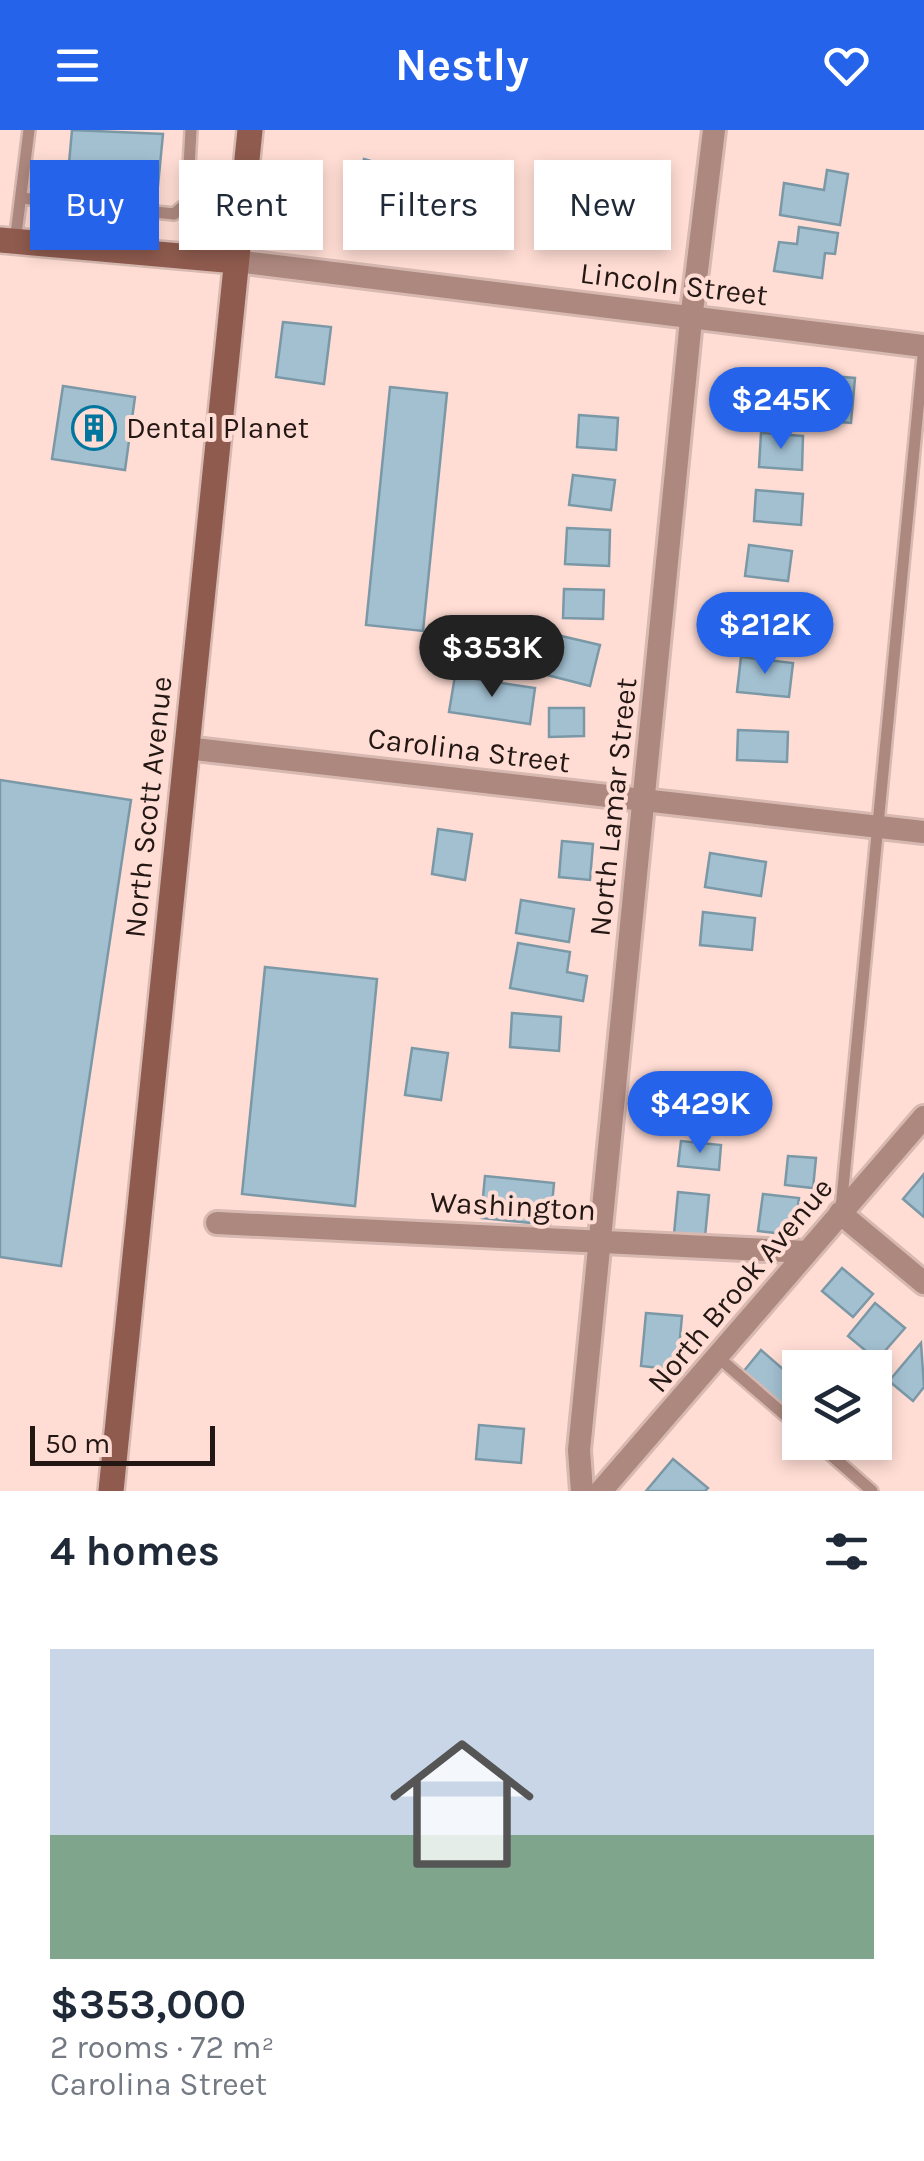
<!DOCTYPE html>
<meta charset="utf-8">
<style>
:root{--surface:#fff;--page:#f6f6f7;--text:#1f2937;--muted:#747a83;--accent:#2563eb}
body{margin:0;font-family:Karla,sans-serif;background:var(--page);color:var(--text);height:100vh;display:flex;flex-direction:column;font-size:38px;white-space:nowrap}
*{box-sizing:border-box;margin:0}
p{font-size:32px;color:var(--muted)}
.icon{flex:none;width:55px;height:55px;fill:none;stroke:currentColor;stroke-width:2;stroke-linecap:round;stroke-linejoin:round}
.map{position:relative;height:1361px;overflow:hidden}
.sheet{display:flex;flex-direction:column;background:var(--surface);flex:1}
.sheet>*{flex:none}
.banner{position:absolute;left:30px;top:30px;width:865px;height:90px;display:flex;gap:20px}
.controls{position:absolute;left:782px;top:1220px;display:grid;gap:20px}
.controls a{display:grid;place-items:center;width:110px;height:110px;border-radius:0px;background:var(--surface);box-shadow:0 5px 15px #0003;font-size:50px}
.scale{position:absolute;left:30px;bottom:25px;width:185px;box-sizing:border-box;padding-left:10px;border:5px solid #231714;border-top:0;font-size:28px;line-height:35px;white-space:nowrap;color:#231714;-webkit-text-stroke:8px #ffddd4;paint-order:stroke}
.price{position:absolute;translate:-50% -85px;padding:0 22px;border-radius:35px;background:var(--accent);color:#fff;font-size:32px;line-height:65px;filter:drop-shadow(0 2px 5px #0008)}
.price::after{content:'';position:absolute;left:50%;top:60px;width:30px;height:22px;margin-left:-15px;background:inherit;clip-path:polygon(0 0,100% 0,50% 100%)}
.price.on{background:#222;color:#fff}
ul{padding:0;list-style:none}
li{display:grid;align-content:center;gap:20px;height:530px;padding:0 50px}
li span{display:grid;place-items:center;height:310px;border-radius:0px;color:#555}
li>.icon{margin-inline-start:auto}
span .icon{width:180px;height:180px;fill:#fffc;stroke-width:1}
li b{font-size:42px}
h2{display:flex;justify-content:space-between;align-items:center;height:120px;padding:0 50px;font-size:42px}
.tag{padding:0 35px;border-radius:0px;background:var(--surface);box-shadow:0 5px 15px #0003;font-size:35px;line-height:90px}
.tag.on{background:var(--accent);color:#fff}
header{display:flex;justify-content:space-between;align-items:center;height:130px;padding:0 50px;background:var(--accent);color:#fff;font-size:45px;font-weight:700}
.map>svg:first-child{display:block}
</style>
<header><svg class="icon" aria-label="menu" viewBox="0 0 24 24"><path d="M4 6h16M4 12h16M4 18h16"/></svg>Nestly<svg class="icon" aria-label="heart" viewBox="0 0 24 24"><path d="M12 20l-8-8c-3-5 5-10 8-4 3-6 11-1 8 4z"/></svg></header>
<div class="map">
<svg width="924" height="1361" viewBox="0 0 924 1361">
<rect width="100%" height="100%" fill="#ffddd4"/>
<g fill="#a3c0d1" stroke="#7b98a7" stroke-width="2.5">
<polygon points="72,0 163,4 156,76 66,67"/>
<polygon points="364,29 417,45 403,94 349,78"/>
<polygon points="827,40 848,44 840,95 780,85 784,53 824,60"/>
<polygon points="799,97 838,103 835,124 825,123 822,148 774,141 779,112 797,114"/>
<polygon points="283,192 331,197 324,254 276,247"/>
<polygon points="768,241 855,248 851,293 764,286"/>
<polygon points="63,256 135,267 125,340 52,329"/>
<polygon points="390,257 447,263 423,501 366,495"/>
<polygon points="579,285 618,288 616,320 577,317"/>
<polygon points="761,303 803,306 802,340 759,337"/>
<polygon points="573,345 615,350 611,380 569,375"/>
<polygon points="756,360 803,364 801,395 754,391"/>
<polygon points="567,398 610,400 609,436 565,434"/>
<polygon points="749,415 792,421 788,451 745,446"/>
<polygon points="564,459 604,460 603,489 563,488"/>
<polygon points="741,478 796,483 794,517 738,512"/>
<polygon points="557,505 600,515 590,556 547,545"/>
<polygon points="741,527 793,533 789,567 737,562"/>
<polygon points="455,546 535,558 530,594 449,582"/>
<polygon points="549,578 584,578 584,606 549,607"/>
<polygon points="738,600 788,602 787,632 737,630"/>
<polygon points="0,650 131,670 61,1136 0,1127"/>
<polygon points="438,699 472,704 465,750 432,744"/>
<polygon points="562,711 593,714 590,750 559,747"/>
<polygon points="710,723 766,732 761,766 705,757"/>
<polygon points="521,770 574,779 569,812 516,803"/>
<polygon points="703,782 755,788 752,820 700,815"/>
<polygon points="518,813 570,822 567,842 587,846 583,871 510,858"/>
<polygon points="265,837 377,849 355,1076 242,1064"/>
<polygon points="512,883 561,887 559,921 510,917"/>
<polygon points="412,918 448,923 441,970 405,965"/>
<polygon points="684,953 740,958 738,990 681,985"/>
<polygon points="681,1011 721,1015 719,1040 678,1036"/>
<polygon points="788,1026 816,1028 813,1058 785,1055"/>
<polygon points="924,1044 924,1087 903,1069"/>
<polygon points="485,1046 554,1053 550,1095 481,1088"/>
<polygon points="678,1062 709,1065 705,1107 674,1104"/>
<polygon points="763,1064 799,1068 794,1105 758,1101"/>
<polygon points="842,1138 873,1164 853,1187 822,1161"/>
<polygon points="875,1173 905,1198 877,1230 848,1206"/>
<polygon points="646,1183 682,1186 677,1240 641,1236"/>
<polygon points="921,1213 924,1257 913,1271 889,1251"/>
<polygon points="761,1220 800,1254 783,1276 743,1242"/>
<polygon points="479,1295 524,1299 521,1333 476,1329"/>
<polygon points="673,1329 708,1358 705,1361 646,1361"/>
</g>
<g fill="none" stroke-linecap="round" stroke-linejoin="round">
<g stroke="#d7b9b1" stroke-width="16">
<g id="lane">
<polyline points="188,42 245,50"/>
<polyline points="21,68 174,84 187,73 191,0"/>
<polyline points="15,112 29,0"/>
<polyline points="134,122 138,81"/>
<polyline points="841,1079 924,216"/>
<polyline points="719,1228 800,1298"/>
<polyline points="816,1312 872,1361"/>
</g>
</g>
<g stroke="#d7b9b1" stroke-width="28">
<g id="street">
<polyline points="236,131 924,216"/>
<polyline points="186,618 924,702"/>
<polyline points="840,1083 924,1153"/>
<polyline points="217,1093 807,1122"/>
<polyline points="582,1361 579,1320 691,190 714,0"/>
<polyline points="601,1361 924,987"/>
</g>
</g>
<g stroke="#d7b9b1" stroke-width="30">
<g id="secondary">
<polyline points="0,110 236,131"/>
<polyline points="111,1361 250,0"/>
</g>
</g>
<use href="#lane" stroke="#ad887f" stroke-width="11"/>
<use href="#street" stroke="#ad887f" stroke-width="22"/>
<use href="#secondary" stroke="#8f5b4e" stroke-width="25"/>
</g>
<defs>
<g id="building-ring" transform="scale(2.25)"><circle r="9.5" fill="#ffddd4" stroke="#00769f" stroke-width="1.5"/><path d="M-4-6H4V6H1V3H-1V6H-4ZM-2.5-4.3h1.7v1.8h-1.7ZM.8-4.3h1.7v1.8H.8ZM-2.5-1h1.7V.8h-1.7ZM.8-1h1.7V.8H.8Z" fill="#00769f"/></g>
</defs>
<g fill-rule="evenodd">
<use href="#building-ring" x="94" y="298"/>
</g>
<g text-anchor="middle" stroke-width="8" stroke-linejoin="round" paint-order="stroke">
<g font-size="30" fill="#231714" stroke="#ffddd4">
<text transform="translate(674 154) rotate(7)" y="10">Lincoln Street</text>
<text transform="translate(469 620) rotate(7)" y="10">Carolina Street</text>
<text transform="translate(148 677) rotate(-84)" y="10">North Scott Avenue</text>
<text transform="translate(613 677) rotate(-84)" y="10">North Lamar Street</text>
<text transform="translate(513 1076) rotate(3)" y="10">Washington</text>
<text transform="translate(740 1155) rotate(-50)" y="10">North Brook Avenue</text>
</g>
<g font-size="30" fill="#231714" stroke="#ffddd4" text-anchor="start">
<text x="126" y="308">Dental Planet</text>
</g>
</g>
</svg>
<div class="controls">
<a><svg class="icon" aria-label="layers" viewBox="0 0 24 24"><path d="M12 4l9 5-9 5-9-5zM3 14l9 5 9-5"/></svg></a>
</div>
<div class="scale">50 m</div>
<b class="price" style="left:781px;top:322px">$245K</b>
<b class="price" style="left:765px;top:547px">$212K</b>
<b class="price on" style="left:492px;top:570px">$353K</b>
<b class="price" style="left:700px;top:1026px">$429K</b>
<div class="banner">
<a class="tag on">Buy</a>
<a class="tag">Rent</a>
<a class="tag">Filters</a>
<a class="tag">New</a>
</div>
</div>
<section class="sheet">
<h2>4 homes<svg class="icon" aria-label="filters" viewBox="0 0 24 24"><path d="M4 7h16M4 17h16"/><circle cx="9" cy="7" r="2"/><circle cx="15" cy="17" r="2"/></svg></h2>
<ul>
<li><span style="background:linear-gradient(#c9d6e8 60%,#7fa58c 0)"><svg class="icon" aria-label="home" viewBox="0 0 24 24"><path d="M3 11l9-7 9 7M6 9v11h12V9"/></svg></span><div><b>$353,000</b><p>2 rooms · 72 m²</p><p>Carolina Street</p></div></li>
</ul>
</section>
